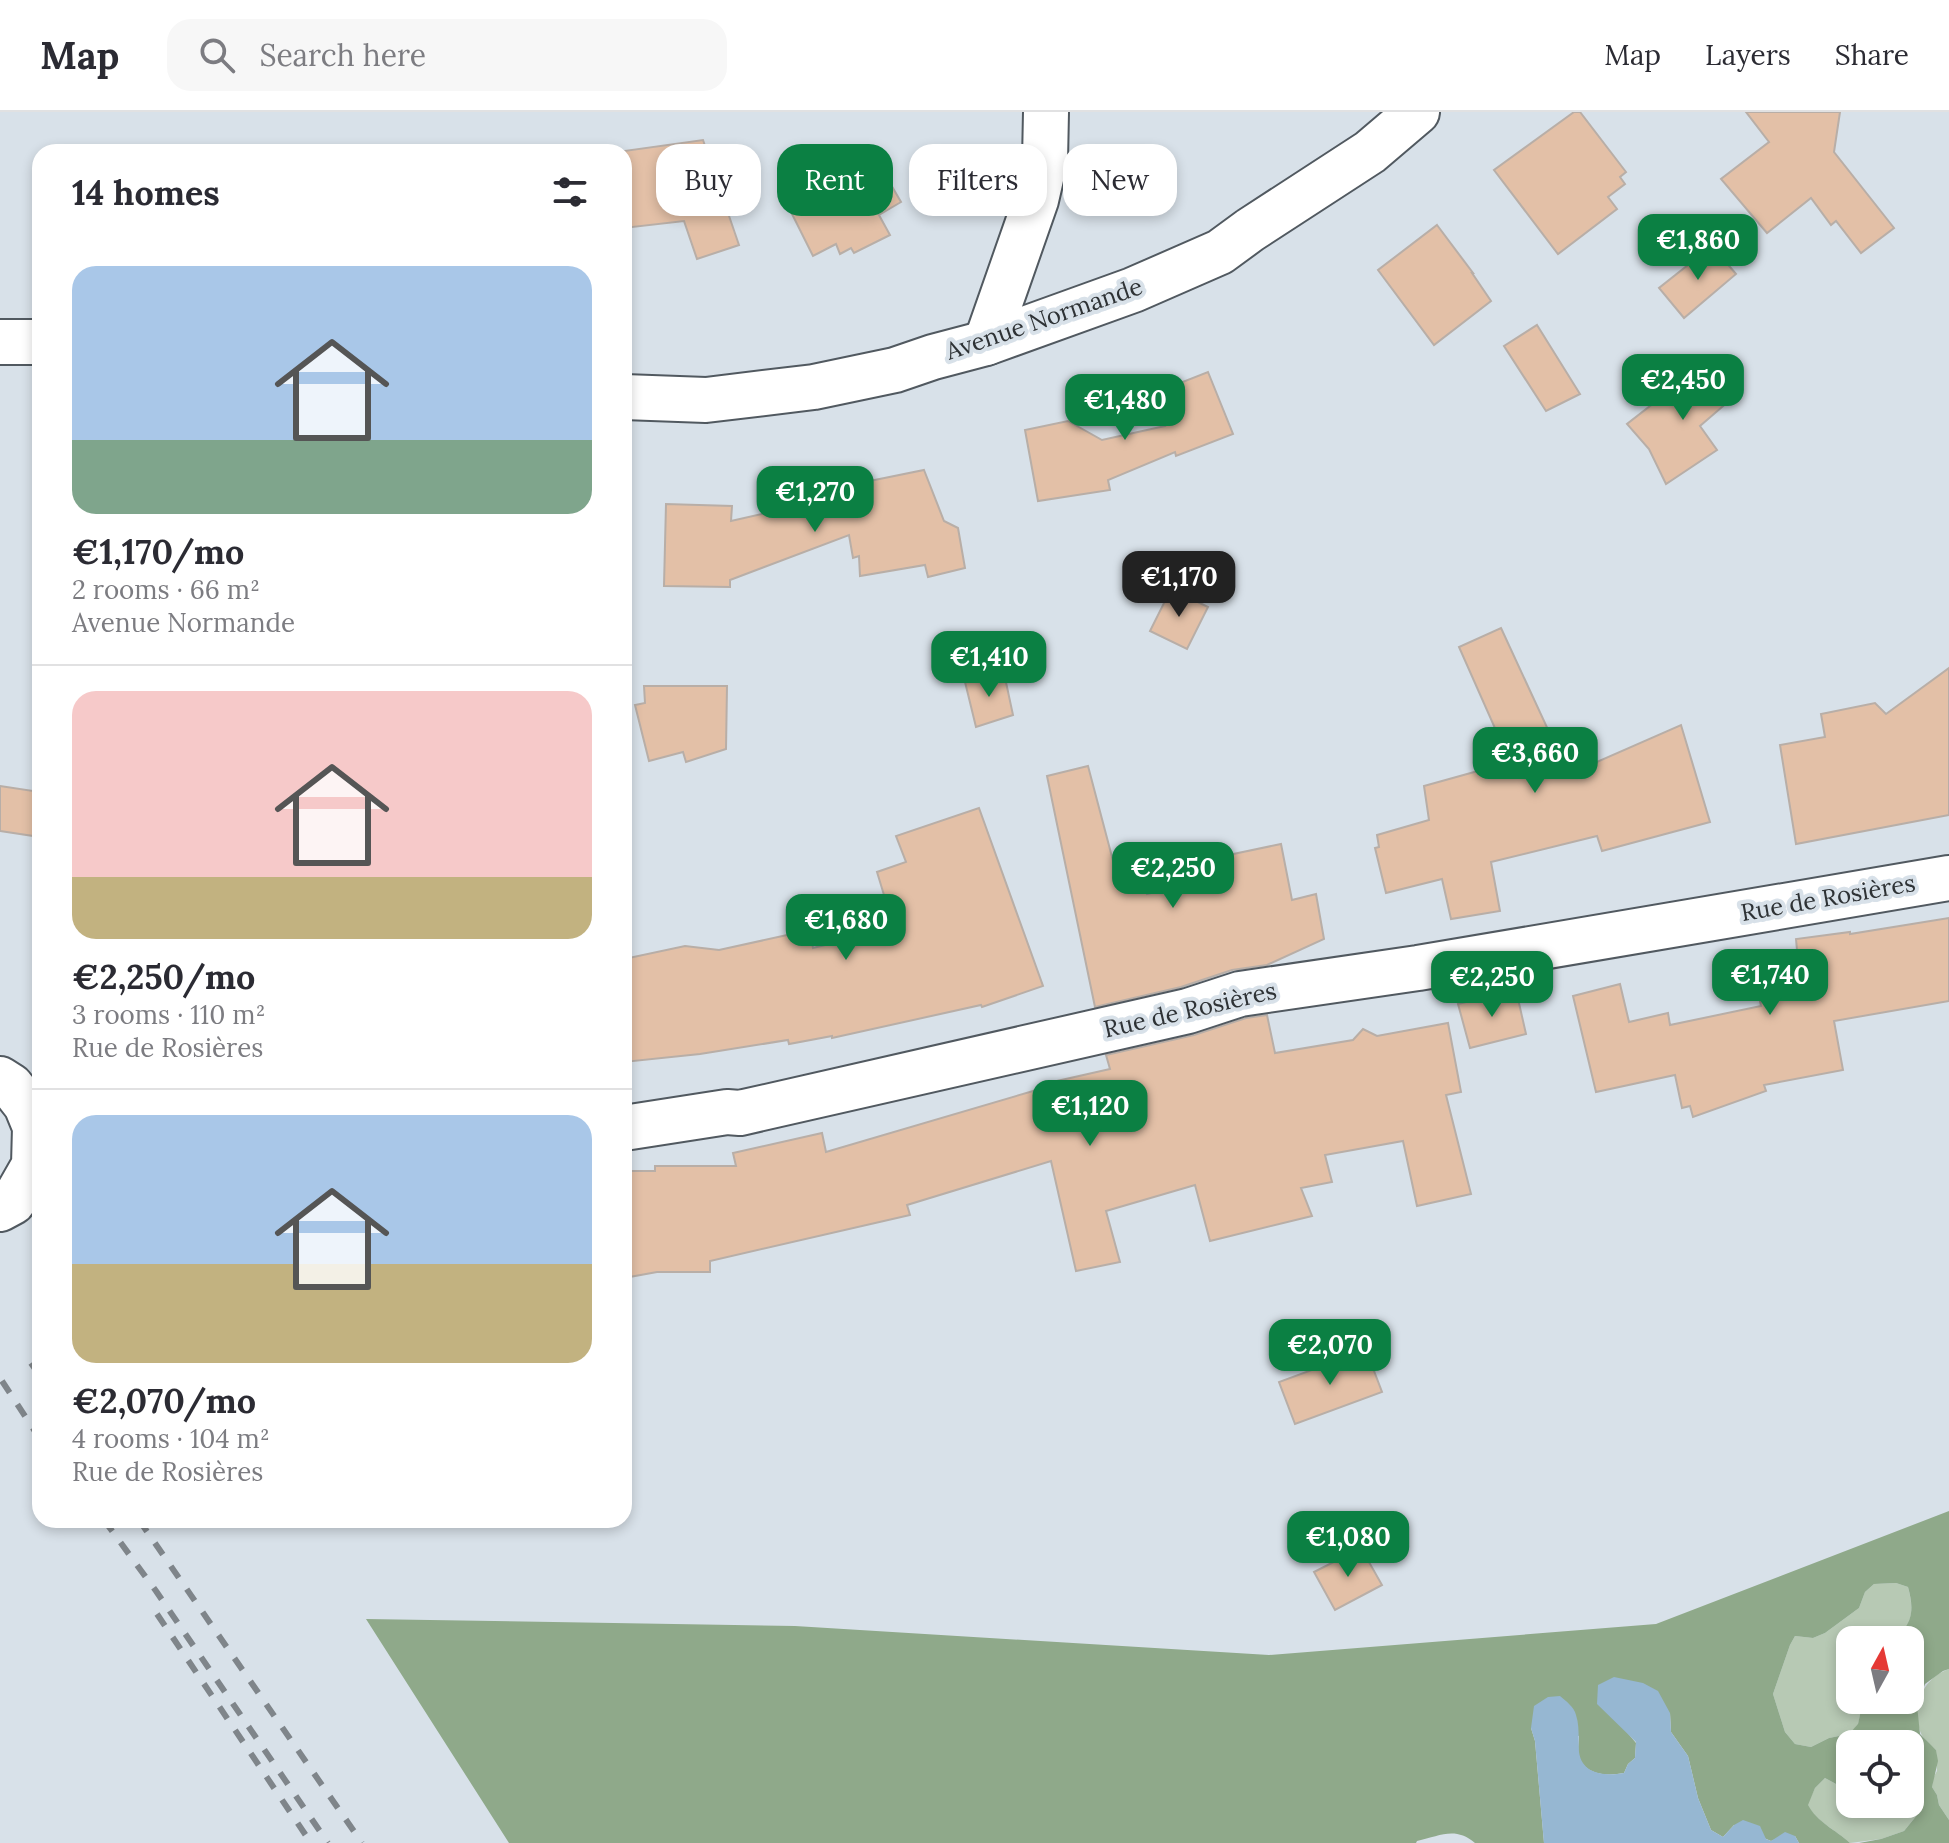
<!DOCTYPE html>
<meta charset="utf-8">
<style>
:root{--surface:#fff;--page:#f7f7f7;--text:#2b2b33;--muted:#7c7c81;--line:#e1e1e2;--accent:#0b8043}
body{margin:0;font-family:Lora,serif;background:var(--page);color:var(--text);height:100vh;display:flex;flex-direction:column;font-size:30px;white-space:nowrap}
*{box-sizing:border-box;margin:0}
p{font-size:26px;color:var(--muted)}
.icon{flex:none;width:44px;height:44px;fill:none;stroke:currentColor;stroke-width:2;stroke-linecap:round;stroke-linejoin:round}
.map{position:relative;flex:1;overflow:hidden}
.details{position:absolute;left:32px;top:32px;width:600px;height:1384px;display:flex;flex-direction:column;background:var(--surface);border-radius:24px;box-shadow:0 4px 12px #0003}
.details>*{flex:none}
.hud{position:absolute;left:656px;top:32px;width:760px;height:72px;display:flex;gap:16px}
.needle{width:52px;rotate:8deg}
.buttons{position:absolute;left:1836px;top:1514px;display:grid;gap:16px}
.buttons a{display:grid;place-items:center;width:88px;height:88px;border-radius:16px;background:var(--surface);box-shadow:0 4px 12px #0003;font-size:40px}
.price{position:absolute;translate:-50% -68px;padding:0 18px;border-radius:16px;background:var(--accent);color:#fff;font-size:26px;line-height:52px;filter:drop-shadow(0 2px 4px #0008)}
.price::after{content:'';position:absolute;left:50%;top:48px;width:24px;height:18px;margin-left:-12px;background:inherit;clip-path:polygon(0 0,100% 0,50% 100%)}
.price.current{background:#222;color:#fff}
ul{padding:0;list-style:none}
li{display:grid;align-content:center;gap:16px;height:424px;padding:0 40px}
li+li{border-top:2px solid var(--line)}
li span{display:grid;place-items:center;height:248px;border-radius:24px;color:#555}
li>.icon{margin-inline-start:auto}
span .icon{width:144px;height:144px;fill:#fffc;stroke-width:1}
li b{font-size:34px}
h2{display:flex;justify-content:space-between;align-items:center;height:96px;padding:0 40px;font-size:34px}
.chip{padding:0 28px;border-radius:24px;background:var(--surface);box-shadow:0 4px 12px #0003;font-size:28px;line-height:72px}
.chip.current{background:var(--accent);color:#fff}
header{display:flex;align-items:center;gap:48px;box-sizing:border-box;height:112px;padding:0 40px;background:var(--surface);border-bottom:2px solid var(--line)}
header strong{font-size:38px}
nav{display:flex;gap:44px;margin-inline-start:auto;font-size:28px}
.search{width:560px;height:72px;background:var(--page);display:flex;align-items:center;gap:20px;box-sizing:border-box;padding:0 28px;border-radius:24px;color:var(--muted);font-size:30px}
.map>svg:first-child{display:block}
</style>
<header>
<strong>Map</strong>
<div class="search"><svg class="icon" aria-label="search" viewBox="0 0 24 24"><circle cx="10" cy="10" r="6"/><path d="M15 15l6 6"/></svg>Search here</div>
<nav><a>Map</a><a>Layers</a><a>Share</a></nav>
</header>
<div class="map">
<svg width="1949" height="1731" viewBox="0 0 1949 1731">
<rect width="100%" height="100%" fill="#d8e1e9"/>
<g fill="#b7c9b4">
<path d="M1896,1471L1908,1475C1912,1491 1914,1503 1905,1517H1872L1862,1528H1850V1588H1855L1861,1598L1858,1613L1849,1622L1829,1626L1811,1635L1795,1632L1785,1620L1773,1582L1790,1533L1795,1524L1813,1526L1825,1521L1859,1496L1865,1480L1874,1472Z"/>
<path d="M1949,1557V1708L1939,1693L1937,1683L1932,1675L1933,1666L1937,1659L1936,1638C1931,1633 1922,1626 1920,1619C1912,1593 1923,1566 1949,1557Z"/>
<path d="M1850,1664V1692H1910V1671L1916,1676L1917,1703L1904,1719L1881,1727L1850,1731C1836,1718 1817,1710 1807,1693L1815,1676L1825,1666L1836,1672Z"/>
</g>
<path fill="#8fa98a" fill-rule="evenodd" d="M1949,1399V1557L1943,1559L1925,1572L1917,1593L1920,1622L1936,1638L1938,1649L1932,1675L1937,1683L1939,1693L1949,1708V1731H1859L1881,1727L1904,1719L1917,1703L1916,1677L1910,1671V1632H1850V1664L1836,1672L1825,1666L1815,1676L1808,1693C1817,1710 1836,1718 1850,1731H1799L1795,1724L1778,1726L1771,1729L1734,1713L1723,1725L1711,1718L1698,1686L1688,1644L1671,1620L1670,1601L1626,1619L1636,1631L1635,1646L1628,1652L1624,1661C1608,1664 1585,1664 1579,1644C1577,1639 1579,1630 1579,1624L1531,1616L1535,1629L1544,1731H1475C1455,1714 1440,1724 1417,1729L1416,1731H509L366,1507L795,1514L1269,1543L1656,1512ZM1896,1471L1908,1475C1912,1490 1914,1503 1905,1516L1872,1517L1862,1528H1910V1588H1855L1861,1598L1858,1612L1849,1622L1829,1626L1811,1635L1795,1632L1785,1620L1773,1582L1790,1533L1795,1524L1813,1526L1825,1521L1859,1496L1865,1480L1874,1472Z"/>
<path fill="#96b7d2" d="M1614,1565L1643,1571L1658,1579L1670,1601L1671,1620L1688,1644L1698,1686L1711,1718L1723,1725L1734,1713L1743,1708L1760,1714L1766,1727L1771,1729L1785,1720L1795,1724L1799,1731H1544L1535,1629L1531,1616L1534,1594L1548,1585L1560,1584C1566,1589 1574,1595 1576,1603C1580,1615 1578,1628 1579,1640C1582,1663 1606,1664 1624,1661L1628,1652L1635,1646L1636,1630L1597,1592L1598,1573Z"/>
<g fill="#e3c0a7" stroke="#b8aea7" stroke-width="2">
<polygon points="1574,0 1580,0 1626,60 1620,65 1625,72 1608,85 1617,97 1558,142 1494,58"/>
<polygon points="1746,0 1840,0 1834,40 1894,116 1861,141 1836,109 1831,113 1811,86 1767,121 1721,67 1769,30"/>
<polygon points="703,28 739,133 697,147 684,109 624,116 624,39"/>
<polygon points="872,40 901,90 879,103 890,123 854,141 851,136 840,142 836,132 813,144 783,84"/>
<polygon points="1437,113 1473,161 1472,161 1491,189 1434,233 1378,158"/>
<polygon points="1712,134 1736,162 1684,206 1659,176"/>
<polygon points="1537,213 1580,282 1546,299 1504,234"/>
<polygon points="1708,249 1736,283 1700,314 1717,338 1666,372 1649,337 1627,312"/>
<polygon points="1208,260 1233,322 1176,344 1175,340 1108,368 1110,378 1038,389 1025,318 1068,309 1102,328 1165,314 1152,282"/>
<polygon points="924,358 944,409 958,416 965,456 928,465 925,453 860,464 859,444 853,446 849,423 730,468 730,475 664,474 666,392 732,394 731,409 841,384 840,375"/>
<polygon points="1171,477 1208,495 1187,537 1150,519"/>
<polygon points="1501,516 1550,622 1554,620 1557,627 1572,619 1576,627 1580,626 1590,653 1681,613 1710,710 1602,739 1597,724 1491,750 1500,799 1451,807 1442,767 1386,781 1375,736 1379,735 1377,723 1429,708 1424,674 1510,650 1459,535"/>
<polygon points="1949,556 1949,703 1796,732 1780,633 1825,625 1821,602 1875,591 1886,602"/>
<polygon points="1004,561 1013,603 976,615 965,570"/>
<polygon points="644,574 727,574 726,637 686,650 683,640 649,649 635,593 645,591"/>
<polygon points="1088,654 1121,779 1145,773 1147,782 1224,763 1219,745 1281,732 1292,788 1316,782 1324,827 1267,853 1232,858 1181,875 1095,895 1047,664"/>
<polygon points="0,674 40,680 40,725 0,719"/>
<polygon points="979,696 1043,874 982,895 981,893 832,926 832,924 789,932 788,928 700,942 624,950 624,847 685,834 719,838 810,818 813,836 894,816 877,760 906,750 896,724"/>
<polygon points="1949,806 1949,889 1834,909 1843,958 1764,973 1766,979 1693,1005 1690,994 1682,996 1675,963 1596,980 1573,884 1620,872 1629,910 1668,901 1670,913 1761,894 1751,845 1797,838 1796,827 1850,820 1850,822"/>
<polygon points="1516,878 1526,922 1470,936 1458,892"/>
<polygon points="1267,903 1275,941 1353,928 1363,917 1377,924 1448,911 1461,980 1446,983 1471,1082 1417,1094 1403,1029 1325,1043 1332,1070 1301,1076 1312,1104 1210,1129 1195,1073 1106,1099 1120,1150 1076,1159 1051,1049 907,1093 910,1103 710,1149 710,1160 657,1160 624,1166 624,1059 655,1059 655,1054 736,1054 733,1041 822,1021 826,1040 1040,977 1039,973 1110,957 1106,943 1194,923 1246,906"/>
<polygon points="1366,1238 1382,1280 1295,1312 1279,1270"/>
<polygon points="1361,1436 1382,1473 1335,1498 1314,1460"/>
</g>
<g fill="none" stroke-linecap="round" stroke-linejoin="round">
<g stroke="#515960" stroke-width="48">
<g id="minor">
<polyline points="0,230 40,230"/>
<polyline points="986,231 1036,88 1045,49 1046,0"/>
<polyline points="624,285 706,288 814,275 895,258 933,245 986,231 1133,178 1220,140 1250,118 1370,40 1417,0"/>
</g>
</g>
<g stroke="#515960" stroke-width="48">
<g id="tertiary">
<polyline points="0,967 11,974 26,993 35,1015 34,1053 13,1090 0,1097"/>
<polyline points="624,1016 727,1000 740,1001 1188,899 1240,882 1418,856 1949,766"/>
</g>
</g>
<use href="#minor" stroke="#fff" stroke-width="44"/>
<use href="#tertiary" stroke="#fff" stroke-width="44"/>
<g stroke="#7f858a" stroke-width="6" stroke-dasharray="14 14" stroke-linecap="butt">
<polyline points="31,1251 40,1264"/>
<polyline points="2,1269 40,1327"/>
<polyline points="104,1408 156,1479 328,1731"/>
<polyline points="139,1408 362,1731"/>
<polyline points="157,1502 311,1731"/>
</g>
</g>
<g text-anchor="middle" stroke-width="8" stroke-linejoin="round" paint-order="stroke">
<g font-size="24" fill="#2e3235" stroke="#d8e1e9">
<text transform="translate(1044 207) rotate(-19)" y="8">Avenue Normande</text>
<text transform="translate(1828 786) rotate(-10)" y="8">Rue de Rosières</text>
<text transform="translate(1190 898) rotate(-13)" y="8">Rue de Rosières</text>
</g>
</g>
</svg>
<div class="buttons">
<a><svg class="needle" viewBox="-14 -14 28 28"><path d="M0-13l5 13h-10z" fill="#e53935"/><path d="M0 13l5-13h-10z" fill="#7c7c81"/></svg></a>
<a><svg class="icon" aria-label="locate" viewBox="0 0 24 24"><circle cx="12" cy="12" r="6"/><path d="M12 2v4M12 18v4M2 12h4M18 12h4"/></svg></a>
</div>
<b class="price" style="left:1698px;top:170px">€1,860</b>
<b class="price" style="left:1683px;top:310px">€2,450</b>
<b class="price" style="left:1125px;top:330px">€1,480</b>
<b class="price" style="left:815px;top:422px">€1,270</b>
<b class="price current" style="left:1179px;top:507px">€1,170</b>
<b class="price" style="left:989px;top:587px">€1,410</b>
<b class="price" style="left:1535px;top:683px">€3,660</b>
<b class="price" style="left:1173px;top:798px">€2,250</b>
<b class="price" style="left:846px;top:850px">€1,680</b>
<b class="price" style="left:1770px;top:905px">€1,740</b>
<b class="price" style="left:1492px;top:907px">€2,250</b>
<b class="price" style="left:1090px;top:1036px">€1,120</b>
<b class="price" style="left:1330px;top:1275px">€2,070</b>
<b class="price" style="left:1348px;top:1467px">€1,080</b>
<div class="hud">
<a class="chip">Buy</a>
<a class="chip current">Rent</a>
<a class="chip">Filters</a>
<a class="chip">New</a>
</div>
<section class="details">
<h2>14 homes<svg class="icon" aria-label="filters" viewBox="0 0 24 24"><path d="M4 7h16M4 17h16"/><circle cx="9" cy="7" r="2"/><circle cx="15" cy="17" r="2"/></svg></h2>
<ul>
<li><span style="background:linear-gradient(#a9c7e8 70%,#7fa58c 0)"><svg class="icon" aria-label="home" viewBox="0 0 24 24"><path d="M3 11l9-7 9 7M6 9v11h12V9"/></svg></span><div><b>€1,170/mo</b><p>2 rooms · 66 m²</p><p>Avenue Normande</p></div></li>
<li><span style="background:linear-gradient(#f6c9c9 75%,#c2b280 0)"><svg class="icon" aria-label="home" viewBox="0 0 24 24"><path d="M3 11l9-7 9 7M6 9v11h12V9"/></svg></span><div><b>€2,250/mo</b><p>3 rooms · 110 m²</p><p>Rue de Rosières</p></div></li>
<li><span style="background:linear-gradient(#a9c7e8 60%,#c2b280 0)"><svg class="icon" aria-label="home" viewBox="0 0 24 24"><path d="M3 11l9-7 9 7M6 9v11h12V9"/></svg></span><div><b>€2,070/mo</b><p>4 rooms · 104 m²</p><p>Rue de Rosières</p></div></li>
</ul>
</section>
</div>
